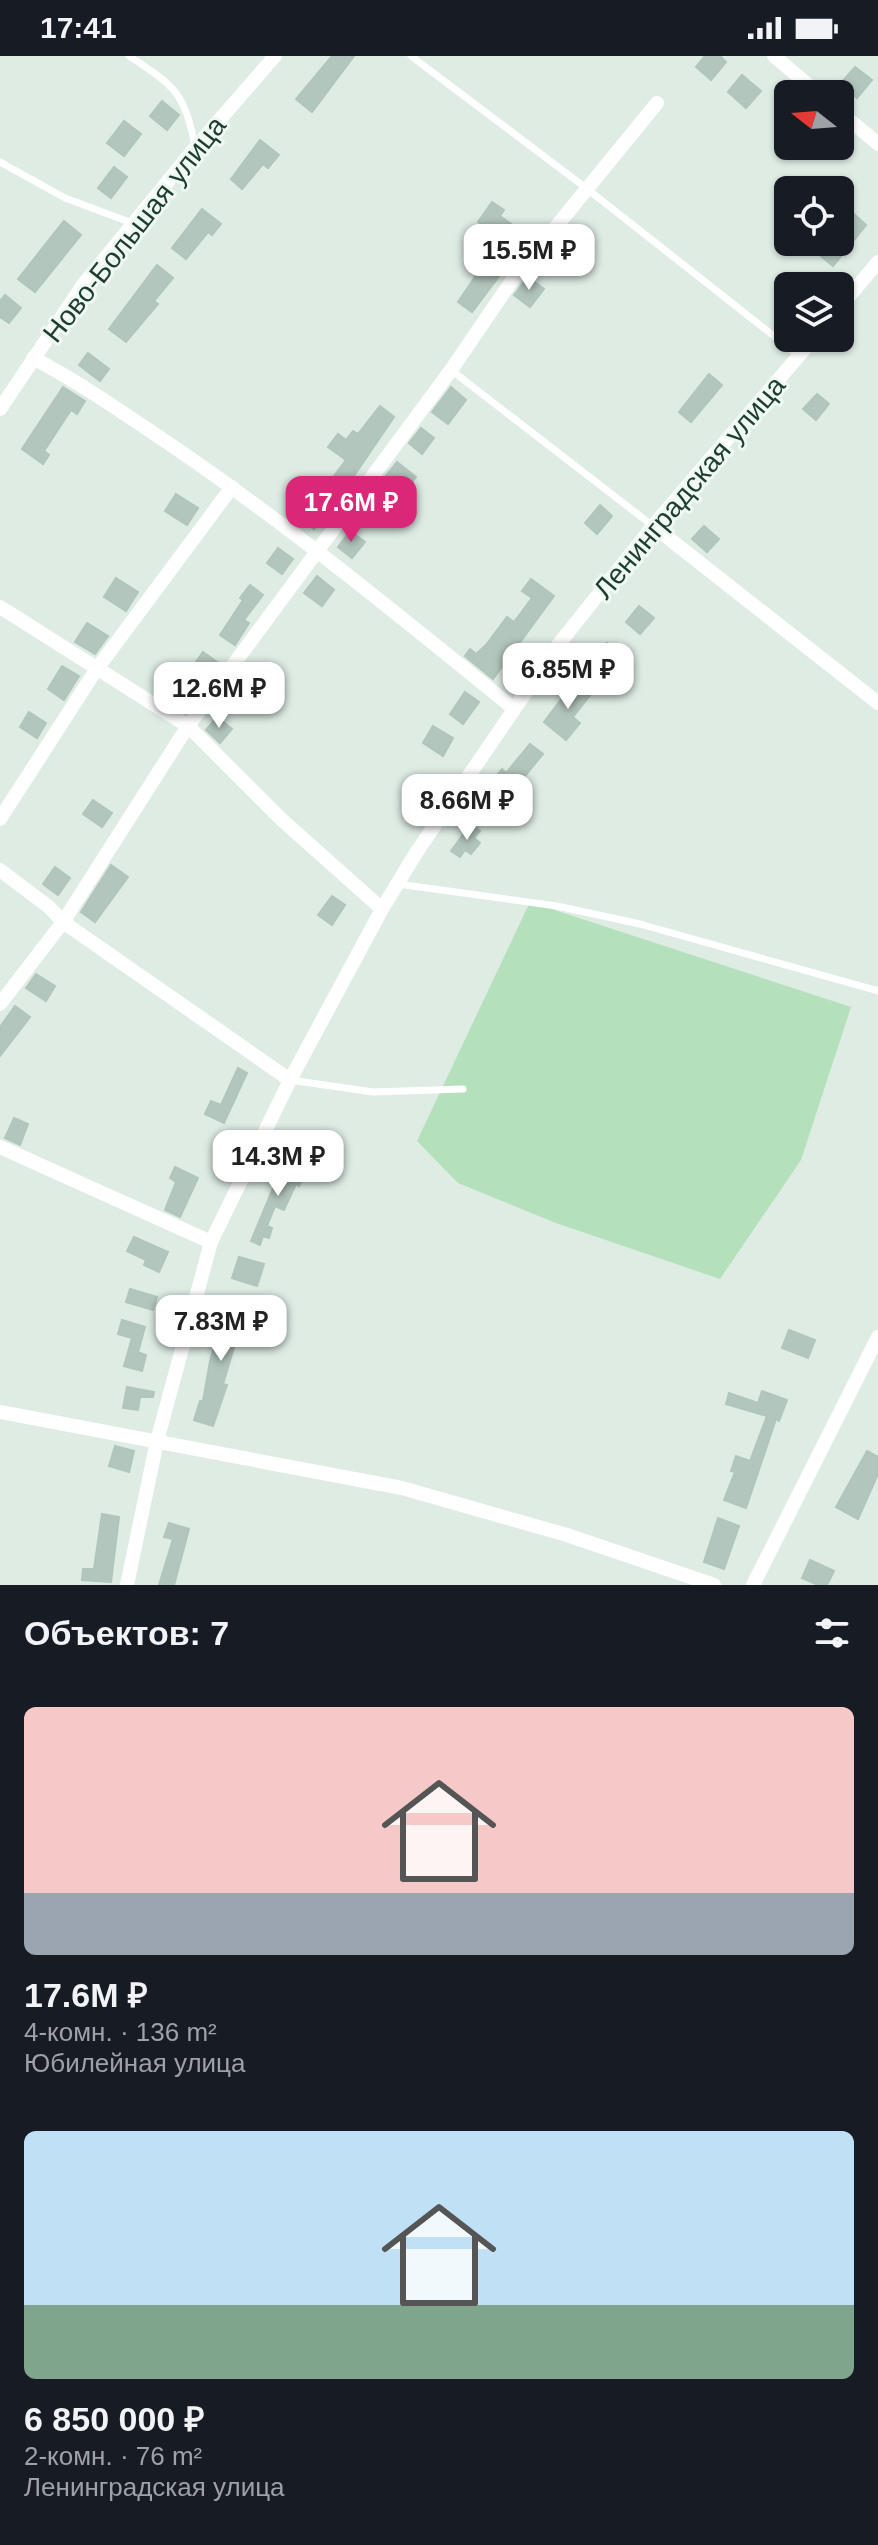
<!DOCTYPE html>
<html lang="ru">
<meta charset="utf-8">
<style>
:root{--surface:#171b24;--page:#242831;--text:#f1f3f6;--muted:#9ea1a6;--accent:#db2777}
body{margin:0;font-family:Arial,sans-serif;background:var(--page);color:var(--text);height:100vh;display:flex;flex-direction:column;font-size:30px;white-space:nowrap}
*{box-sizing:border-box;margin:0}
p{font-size:26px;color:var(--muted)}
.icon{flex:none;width:44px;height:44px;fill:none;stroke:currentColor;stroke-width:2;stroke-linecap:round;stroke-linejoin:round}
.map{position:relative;height:1529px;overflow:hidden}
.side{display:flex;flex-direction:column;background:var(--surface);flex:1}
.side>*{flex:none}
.needle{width:52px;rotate:287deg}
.controls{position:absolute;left:774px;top:24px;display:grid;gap:16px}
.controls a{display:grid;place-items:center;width:80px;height:80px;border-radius:12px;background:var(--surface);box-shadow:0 2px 6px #0004;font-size:40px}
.price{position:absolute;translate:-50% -68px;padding:0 18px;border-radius:16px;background:#fff;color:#222;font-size:26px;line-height:52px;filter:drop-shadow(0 2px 4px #0008)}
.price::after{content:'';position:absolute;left:50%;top:48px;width:24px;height:18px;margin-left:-12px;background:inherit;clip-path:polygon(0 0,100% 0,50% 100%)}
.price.selected{background:var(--accent);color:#fff}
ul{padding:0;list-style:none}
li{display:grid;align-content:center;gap:16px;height:424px;padding:0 24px}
li span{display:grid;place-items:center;height:248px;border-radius:12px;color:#555}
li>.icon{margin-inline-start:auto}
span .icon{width:144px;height:144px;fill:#fffc;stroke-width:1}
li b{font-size:34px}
h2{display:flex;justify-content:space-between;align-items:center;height:96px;padding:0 24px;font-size:34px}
.status{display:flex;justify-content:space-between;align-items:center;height:56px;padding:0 40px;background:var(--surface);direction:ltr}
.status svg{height:22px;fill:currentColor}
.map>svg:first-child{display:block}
</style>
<div class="status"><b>17:41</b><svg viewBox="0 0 49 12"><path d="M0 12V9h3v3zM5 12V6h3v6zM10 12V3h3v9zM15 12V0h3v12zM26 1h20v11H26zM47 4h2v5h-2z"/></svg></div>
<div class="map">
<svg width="878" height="1529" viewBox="0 0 878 1529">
<rect width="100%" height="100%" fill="#deece4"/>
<polygon fill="#b4e0bc" points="530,846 851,951 801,1104 720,1223 556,1167 458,1127 417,1085"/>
<g fill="#b3c6bd" stroke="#b0c6bb" stroke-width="2">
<polygon points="332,0 354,0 312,56 296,43"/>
<polygon points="705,0 720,0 726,6 711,24 696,11"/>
<polygon points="855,11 872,24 857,42 840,28"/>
<polygon points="742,19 761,35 746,52 728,36"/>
<polygon points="162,45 179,59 167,74 150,60"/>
<polygon points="124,65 141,78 124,100 107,87"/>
<polygon points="260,84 279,99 268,112 263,108 242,133 231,123"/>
<polygon points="114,111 127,121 111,142 98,132"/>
<polygon points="492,146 504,154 500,160 521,175 512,187 478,166"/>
<polygon points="202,153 221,168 212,179 208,176 186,203 172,192"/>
<polygon points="853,157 866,169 833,210 811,192 816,186 840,186 840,171"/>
<polygon points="64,165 81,179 35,236 18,223"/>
<polygon points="559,183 575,195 563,210 547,198"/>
<polygon points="485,196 506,211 472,256 458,246 479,215 474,211"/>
<polygon points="157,209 173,222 154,245 158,248 126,286 109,273"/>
<polygon points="528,221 544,233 530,251 514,239"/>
<polygon points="5,239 21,252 9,267 0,261 0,245"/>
<polygon points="88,297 109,313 100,325 79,309"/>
<polygon points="709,318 722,329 691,366 679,356"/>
<polygon points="63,331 85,345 77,358 71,354 44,395 49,399 43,408 22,393"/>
<polygon points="451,331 466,344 448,368 432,356"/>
<polygon points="817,338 829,348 816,364 803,353"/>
<polygon points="380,350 394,361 347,430 334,420 346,404 328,391 338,378 346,384 353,375 358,378"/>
<polygon points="421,372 434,382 422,398 409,387"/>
<polygon points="397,406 416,421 393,450 396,452 383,469 364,453 372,442 380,448 395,429 385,421"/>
<polygon points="176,438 198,452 187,469 165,455"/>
<polygon points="303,444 324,460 314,473 294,457"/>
<polygon points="600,449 612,460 597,478 585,467"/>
<polygon points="704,470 719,483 707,496 692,483"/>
<polygon points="350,475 365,486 352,502 338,491"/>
<polygon points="278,492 293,503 282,518 267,507"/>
<polygon points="317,520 334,534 322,550 304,537"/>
<polygon points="116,522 138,536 126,555 104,541"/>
<polygon points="531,523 554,540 493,623 465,600 470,593 476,598 486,589 507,561 514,566 532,542 522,535"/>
<polygon points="250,529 263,539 244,564 249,567 235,589 220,579 243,544 240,542"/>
<polygon points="639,550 654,562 640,578 626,566"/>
<polygon points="87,567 108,580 95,598 75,586"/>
<polygon points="607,587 618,597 600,620 588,611"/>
<polygon points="203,596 220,608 209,622 193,610"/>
<polygon points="62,610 79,620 64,644 48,633"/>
<polygon points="575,625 591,638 573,661 580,667 566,684 544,666"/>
<polygon points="240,627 257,639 246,654 229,642"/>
<polygon points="176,628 196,642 186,656 166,642"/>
<polygon points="465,636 479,646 463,668 450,658"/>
<polygon points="29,656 46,667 37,682 20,671"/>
<polygon points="217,661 232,673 220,687 206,674"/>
<polygon points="433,670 453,682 443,700 423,687"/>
<polygon points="530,688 543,698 507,742 490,728 502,713 506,717"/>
<polygon points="93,744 112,757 102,771 83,758"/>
<polygon points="471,768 480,775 474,782 480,787 471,798 465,794 460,801 451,795"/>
<polygon points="111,809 128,821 95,866 81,856"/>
<polygon points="55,811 70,822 58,839 43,828"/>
<polygon points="332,840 345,849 332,869 318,859"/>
<polygon points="36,918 55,930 46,945 26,932"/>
<polygon points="15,950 30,961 0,1000 0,971"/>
<polygon points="238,1012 247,1017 224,1067 205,1058 211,1045 221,1049"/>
<polygon points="14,1062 28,1068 20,1089 5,1082"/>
<polygon points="284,1106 306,1115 299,1130 296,1128 284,1154 275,1150 267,1170 272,1172 269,1182 263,1180 260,1189 251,1185"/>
<polygon points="175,1111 198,1122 180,1161 165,1154 176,1126 170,1122"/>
<polygon points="134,1181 168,1196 159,1216 144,1209 146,1204 127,1195"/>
<polygon points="239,1201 264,1208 257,1230 232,1222"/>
<polygon points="130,1233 157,1241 153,1254 126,1246"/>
<polygon points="228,1245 250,1252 245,1267 242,1265 223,1328 227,1329 213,1370 194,1364 200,1345 203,1345 210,1305"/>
<polygon points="122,1264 145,1271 138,1296 146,1299 142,1315 124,1310 132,1282 118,1278"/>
<polygon points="789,1274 815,1284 808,1302 782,1292"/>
<polygon points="127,1331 154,1336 153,1341 140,1341 138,1354 123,1352"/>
<polygon points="762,1335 787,1344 779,1365 776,1363 746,1452 724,1444 735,1416 731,1415 736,1400 750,1405 767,1360 726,1348 729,1337 758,1347"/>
<polygon points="115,1390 134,1395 129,1416 109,1410"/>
<polygon points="867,1395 878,1401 878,1418 858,1463 836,1451"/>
<polygon points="102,1458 119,1461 111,1526 82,1524 83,1513 94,1513"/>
<polygon points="718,1462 739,1470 724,1513 704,1506"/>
<polygon points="169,1467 189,1473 174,1529 159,1529 173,1483 164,1481"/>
<polygon points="810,1504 834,1515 827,1529 818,1529 802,1522"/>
</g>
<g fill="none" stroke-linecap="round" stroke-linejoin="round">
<g stroke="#fff" stroke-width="7">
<path d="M129,0C174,30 184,35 195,90"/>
<polyline points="411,0 586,132 798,299"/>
<polyline points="0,106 65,142 132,167"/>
<polyline points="451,314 653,470"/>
<polyline points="398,828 557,850 640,868 878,935"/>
<polyline points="290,1024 373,1036 463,1033"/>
</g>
<g stroke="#fff" stroke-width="14">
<polyline points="774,0 819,38"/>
<polyline points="840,56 878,88"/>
<polyline points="840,251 878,206"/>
<path d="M33,302C81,327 126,359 171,389C290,470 401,561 513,652"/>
<polyline points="0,353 83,229 196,91 275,0"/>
<polyline points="653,470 878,647"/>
<polyline points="0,551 188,670 281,763 382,853"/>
<polyline points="0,763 96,614 232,431"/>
<polyline points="0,814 49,851 63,866 290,1024"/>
<polyline points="0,948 63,866 188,670 451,314 511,226 657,47"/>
<polyline points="0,1091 211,1186"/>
<polyline points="0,1356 402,1432 567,1479 714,1529"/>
<polyline points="127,1529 157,1385 211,1186 290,1024 382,853 416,797 558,589 653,470 814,282"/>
<polyline points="753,1529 878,1281"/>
</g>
</g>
<g text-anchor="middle" stroke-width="6" stroke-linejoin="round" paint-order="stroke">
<g font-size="28" fill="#1e3d32" stroke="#eff8f2">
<text transform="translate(134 173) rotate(-52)" y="10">Ново-Большая улица</text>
<text transform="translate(689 431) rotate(-50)" y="10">Ленинградская улица</text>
</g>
</g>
</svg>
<div class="controls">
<a><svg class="needle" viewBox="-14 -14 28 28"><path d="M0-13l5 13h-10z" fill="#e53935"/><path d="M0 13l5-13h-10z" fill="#9ea1a6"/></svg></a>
<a><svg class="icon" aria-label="locate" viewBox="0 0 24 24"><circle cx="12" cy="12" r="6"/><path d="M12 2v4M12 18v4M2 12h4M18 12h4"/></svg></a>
<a><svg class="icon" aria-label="layers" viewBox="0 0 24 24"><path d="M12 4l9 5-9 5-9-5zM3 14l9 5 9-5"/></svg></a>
</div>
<b class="price" style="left:529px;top:236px">15.5M ₽</b>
<b class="price selected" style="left:351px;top:488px">17.6M ₽</b>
<b class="price" style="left:568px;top:655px">6.85M ₽</b>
<b class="price" style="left:219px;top:674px">12.6M ₽</b>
<b class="price" style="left:467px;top:786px">8.66M ₽</b>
<b class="price" style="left:278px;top:1142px">14.3M ₽</b>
<b class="price" style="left:221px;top:1307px">7.83M ₽</b>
</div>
<section class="side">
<h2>Объектов: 7<svg class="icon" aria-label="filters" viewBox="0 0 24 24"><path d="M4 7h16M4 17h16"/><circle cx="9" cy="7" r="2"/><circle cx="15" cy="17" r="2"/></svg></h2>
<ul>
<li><span style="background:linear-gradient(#f6c9c9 75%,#9aa5b1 0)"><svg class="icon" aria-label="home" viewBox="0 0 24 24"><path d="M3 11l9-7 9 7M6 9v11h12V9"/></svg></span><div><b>17.6M ₽</b><p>4-комн. · 136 m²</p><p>Юбилейная улица</p></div></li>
<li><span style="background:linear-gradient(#bfe0f5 70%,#7fa58c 0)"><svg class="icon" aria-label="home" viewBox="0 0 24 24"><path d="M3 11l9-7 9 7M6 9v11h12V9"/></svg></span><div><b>6 850 000 ₽</b><p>2-комн. · 76 m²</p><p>Ленинградская улица</p></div></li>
</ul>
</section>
